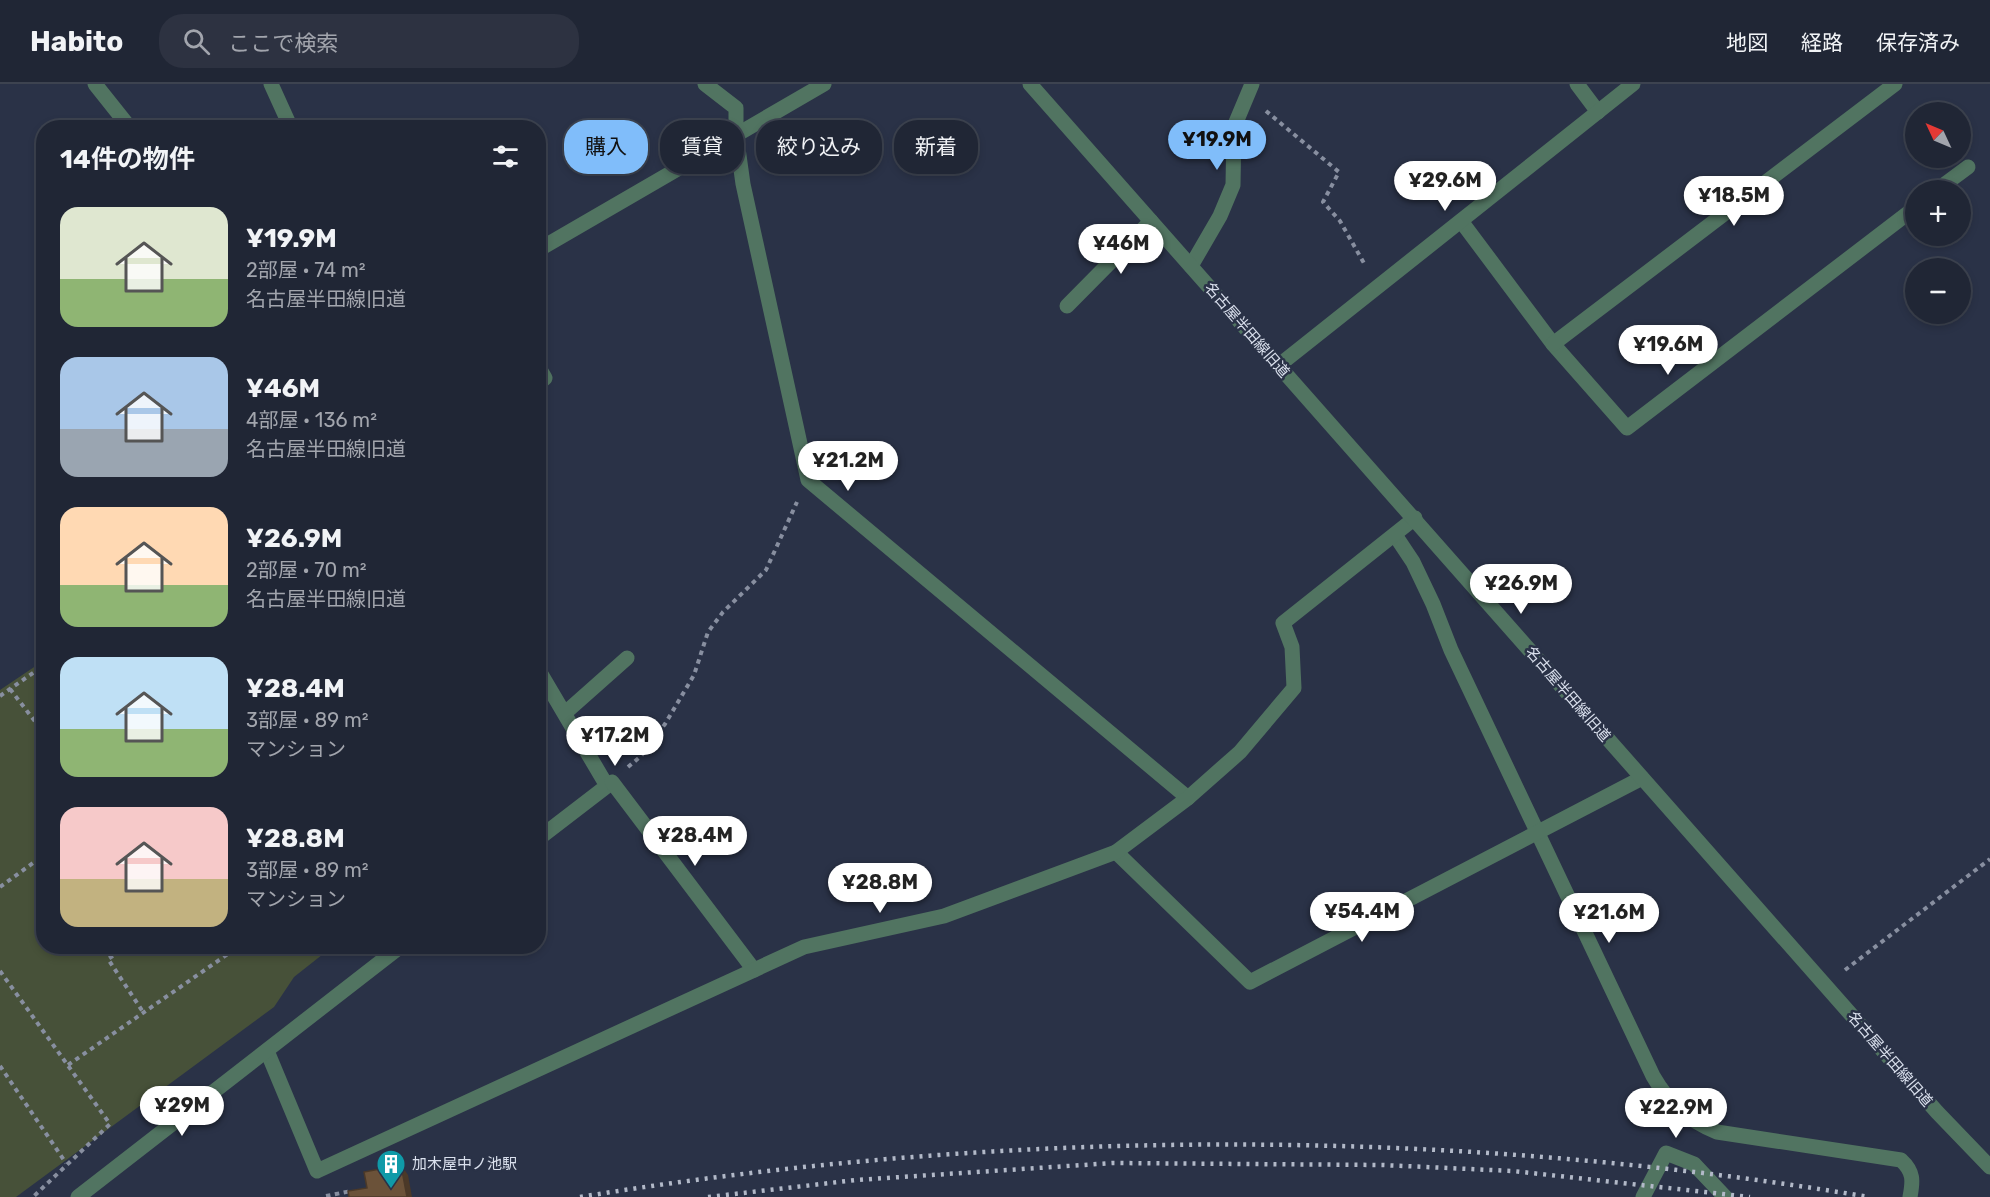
<!DOCTYPE html>
<html lang="ja">
<meta charset="utf-8">
<style>
:root{--surface:#202635;--page:#2d3241;--text:#f1f3f6;--muted:#a2a5ad;--line:#3d4350;--accent:#80bdfa}
body{margin:0;font-family:Rubik,"Noto Sans JP",sans-serif;background:var(--page);color:var(--text);height:100vh;display:flex;flex-direction:column;font-size:22px;white-space:nowrap}
*{box-sizing:border-box;margin:0}
p{font-size:20px;color:var(--muted)}
.icon{flex:none;width:33px;height:33px;fill:none;stroke:currentColor;stroke-width:2;stroke-linecap:round;stroke-linejoin:round}
.map{position:relative;flex:1;overflow:hidden}
.panel{position:absolute;left:36px;top:36px;width:510px;height:834px;display:flex;flex-direction:column;background:var(--surface);border-radius:24px;box-shadow:0 3px 9px #0003,0 0 0 2px var(--line)}
.panel>*{flex:none}
.banner{position:absolute;left:564px;top:36px;width:570px;height:54px;display:flex;gap:12px}
.needle{width:39px;rotate:314deg}
.controls{position:absolute;left:1905px;top:18px;display:grid;gap:12px}
.controls a{display:grid;place-items:center;width:66px;height:66px;border-radius:50%;background:var(--surface);box-shadow:0 3px 9px #0003,0 0 0 2px var(--line);font-size:30px}
.price{position:absolute;translate:-50% -51px;padding:0 14px;border-radius:21px;background:#fff;color:#222;font-size:20px;line-height:39px;filter:drop-shadow(0 2px 3px #0008)}
.price::after{content:'';position:absolute;left:50%;top:36px;width:18px;height:14px;margin-left:-9px;background:inherit;clip-path:polygon(0 0,100% 0,50% 100%)}
.price.current{background:var(--accent);color:#111}
ul{padding:0;list-style:none}
li{display:flex;align-items:center;gap:18px;height:150px;padding:0 24px}
li span{display:grid;place-items:center;flex:none;width:168px;height:120px;border-radius:18px;color:#555}
li>.icon{margin-inline-start:auto}
span .icon{width:72px;height:72px;fill:#fffc;stroke-width:1}
li b{font-size:26px}
h2{display:flex;justify-content:space-between;align-items:center;height:72px;padding:0 24px;font-size:26px}
.chip{padding:0 21px;border-radius:24px;background:var(--surface);box-shadow:0 3px 9px #0003,0 0 0 2px var(--line);font-size:21px;line-height:54px}
.chip.current{background:var(--accent);color:#111}
header{display:flex;align-items:center;gap:36px;box-sizing:border-box;height:84px;padding:0 30px;background:var(--surface);border-bottom:2px solid var(--line)}
header strong{font-size:28px}
nav{display:flex;gap:33px;margin-inline-start:auto;font-size:21px}
.search{width:420px;height:54px;background:var(--page);display:flex;align-items:center;gap:15px;box-sizing:border-box;padding:0 21px;border-radius:24px;color:var(--muted);font-size:22px}
.map>svg:first-child{display:block}
</style>
<header>
<strong>Habito</strong>
<div class="search"><svg class="icon" aria-label="search" viewBox="0 0 24 24"><circle cx="10" cy="10" r="6"/><path d="M15 15l6 6"/></svg>ここで検索</div>
<nav><a>地図</a><a>経路</a><a>保存済み</a></nav>
</header>
<div class="map">
<svg width="1990" height="1113" viewBox="0 0 1990 1113">
<rect width="100%" height="100%" fill="#2a3247"/>
<polygon fill="#475139" points="43,577 44,862 332,863 294,893 274,923 16,1113 0,1113 0,606"/>
<g fill="none" stroke-linecap="round" stroke-linejoin="round">
<g stroke="#888fa0" stroke-width="4" stroke-dasharray="4.5 4.5" stroke-linecap="butt">
<polyline points="1266,27 1339,88 1323,118 1340,137 1365,181"/>
<polyline points="10,605 44,649"/>
<polyline points="0,612 40,584"/>
<polyline points="628,683 641,672 665,640 694,591 708,548 723,528 766,486 797,418"/>
<polyline points="0,803 44,771"/>
<polyline points="128,862 108,875 143,928"/>
<polyline points="1845,886 1990,775"/>
<polyline points="0,887 110,1040 33,1113"/>
<polyline points="68,981 235,865"/>
<polyline points="0,982 66,1079"/>
<polyline points="326,1112 351,1107"/>
</g>
<g stroke="#517461" stroke-width="15">
<polyline points="95,0 130,44"/>
<polyline points="271,0 291,44"/>
<polyline points="705,0 736,24 736,50 743,100 808,396 1188,714"/>
<polyline points="1577,0 1598,28"/>
<polyline points="1937,106 1968,83"/>
<polyline points="1461,137 1553,260 1627,344 1916,123"/>
<polyline points="538,166 824,0"/>
<polyline points="1191,182 1220,132 1233,101 1234,43 1252,0"/>
<polyline points="1067,222 1151,137"/>
<polyline points="1553,260 1895,0"/>
<polyline points="538,282 545,294 538,300"/>
<path d="M1395,451L1413,478L1433,520L1451,566L1653,992C1669,1020 1688,1036 1717,1048L1901,1076C1914,1088 1913,1097 1910,1113"/>
<polyline points="538,585 607,702 538,755"/>
<polyline points="565,629 627,574"/>
<polyline points="612,698 754,886"/>
<polyline points="1116,768 1250,898 1642,694"/>
<polyline points="267,967 317,1087 804,863 944,832 1116,768 1188,714 1240,668 1294,604 1292,563 1283,539 1415,434"/>
<polyline points="78,1113 401,862"/>
<polyline points="1643,1113 1666,1069 1694,1080 1725,1113"/>
</g>
<g stroke="#517461" stroke-width="15">
<polyline points="1030,0 1937,1028 1990,1083"/>
<polyline points="1278,282 1633,0"/>
</g>
<g stroke="#b2b9c8" stroke-width="4.5" stroke-dasharray="3 6" stroke-linecap="butt">
<path d="M580,1113C1005,1044 1444,1042 1869,1113"/>
<polyline points="708,1113 856,1096 1113,1079 1382,1081 1513,1087 1750,1113"/>
</g>
</g>
<polygon fill="#4b3928" points="401,1081 408,1091 412,1113 407,1113"/>
<polygon fill="#6b5239" stroke="#4b3928" stroke-width="1.5" points="401,1081 407,1113 349,1113 348,1107 367,1104 364,1088"/>
<defs>
<g id="building-pin" transform="scale(1.5)"><path d="M0 17L-7.5 6A9.5 9.5 0 1 1 7.5 6Z" fill="#0f9aa8" stroke="#2a3247"/><path d="M-4-6H4V6H1V3H-1V6H-4ZM-2.5-4.3h1.7v1.8h-1.7ZM.8-4.3h1.7v1.8H.8ZM-2.5-1h1.7V.8h-1.7ZM.8-1h1.7V.8H.8Z" fill="#fff"/></g>
</defs>
<g fill-rule="evenodd">
<use href="#building-pin" x="391" y="1080"/>
</g>
<g text-anchor="middle" stroke-width="5" stroke-linejoin="round" paint-order="stroke">
<g font-size="15" fill="#dae0ed" stroke="#2a3247">
<text transform="translate(1247 246) rotate(49)" y="5">名古屋半田線旧道</text>
<text transform="translate(1568 610) rotate(49)" y="5">名古屋半田線旧道</text>
<text transform="translate(1890 975) rotate(49)" y="5">名古屋半田線旧道</text>
</g>
<g font-size="15" fill="#dae0ed" stroke="#2a3247" text-anchor="start">
<text x="412" y="1085">加木屋中ノ池駅</text>
</g>
</g>
</svg>
<div class="controls">
<a><svg class="needle" viewBox="-14 -14 28 28"><path d="M0-13l5 13h-10z" fill="#e53935"/><path d="M0 13l5-13h-10z" fill="#a2a5ad"/></svg></a>
<a>+</a>
<a>−</a>
</div>
<b class="price current" style="left:1217px;top:87px">¥19.9M</b>
<b class="price" style="left:1445px;top:128px">¥29.6M</b>
<b class="price" style="left:1734px;top:143px">¥18.5M</b>
<b class="price" style="left:1121px;top:191px">¥46M</b>
<b class="price" style="left:1668px;top:292px">¥19.6M</b>
<b class="price" style="left:848px;top:408px">¥21.2M</b>
<b class="price" style="left:1521px;top:531px">¥26.9M</b>
<b class="price" style="left:615px;top:683px">¥17.2M</b>
<b class="price" style="left:695px;top:783px">¥28.4M</b>
<b class="price" style="left:880px;top:830px">¥28.8M</b>
<b class="price" style="left:1362px;top:859px">¥54.4M</b>
<b class="price" style="left:1609px;top:860px">¥21.6M</b>
<b class="price" style="left:182px;top:1053px">¥29M</b>
<b class="price" style="left:1676px;top:1055px">¥22.9M</b>
<div class="banner">
<a class="chip current">購入</a>
<a class="chip">賃貸</a>
<a class="chip">絞り込み</a>
<a class="chip">新着</a>
</div>
<section class="panel">
<h2>14件の物件<svg class="icon" aria-label="filters" viewBox="0 0 24 24"><path d="M4 7h16M4 17h16"/><circle cx="9" cy="7" r="2"/><circle cx="15" cy="17" r="2"/></svg></h2>
<ul>
<li><span style="background:linear-gradient(#dfe7d0 60%,#8fb573 0)"><svg class="icon" aria-label="home" viewBox="0 0 24 24"><path d="M3 11l9-7 9 7M6 9v11h12V9"/></svg></span><div><b>¥19.9M</b><p>2部屋 · 74 m²</p><p>名古屋半田線旧道</p></div></li>
<li><span style="background:linear-gradient(#a9c7e8 60%,#9aa5b1 0)"><svg class="icon" aria-label="home" viewBox="0 0 24 24"><path d="M3 11l9-7 9 7M6 9v11h12V9"/></svg></span><div><b>¥46M</b><p>4部屋 · 136 m²</p><p>名古屋半田線旧道</p></div></li>
<li><span style="background:linear-gradient(#ffd9b3 65%,#8fb573 0)"><svg class="icon" aria-label="home" viewBox="0 0 24 24"><path d="M3 11l9-7 9 7M6 9v11h12V9"/></svg></span><div><b>¥26.9M</b><p>2部屋 · 70 m²</p><p>名古屋半田線旧道</p></div></li>
<li><span style="background:linear-gradient(#bfe0f5 60%,#8fb573 0)"><svg class="icon" aria-label="home" viewBox="0 0 24 24"><path d="M3 11l9-7 9 7M6 9v11h12V9"/></svg></span><div><b>¥28.4M</b><p>3部屋 · 89 m²</p><p>マンション</p></div></li>
<li><span style="background:linear-gradient(#f6c9c9 60%,#c2b280 0)"><svg class="icon" aria-label="home" viewBox="0 0 24 24"><path d="M3 11l9-7 9 7M6 9v11h12V9"/></svg></span><div><b>¥28.8M</b><p>3部屋 · 89 m²</p><p>マンション</p></div></li>
</ul>
</section>
</div>
